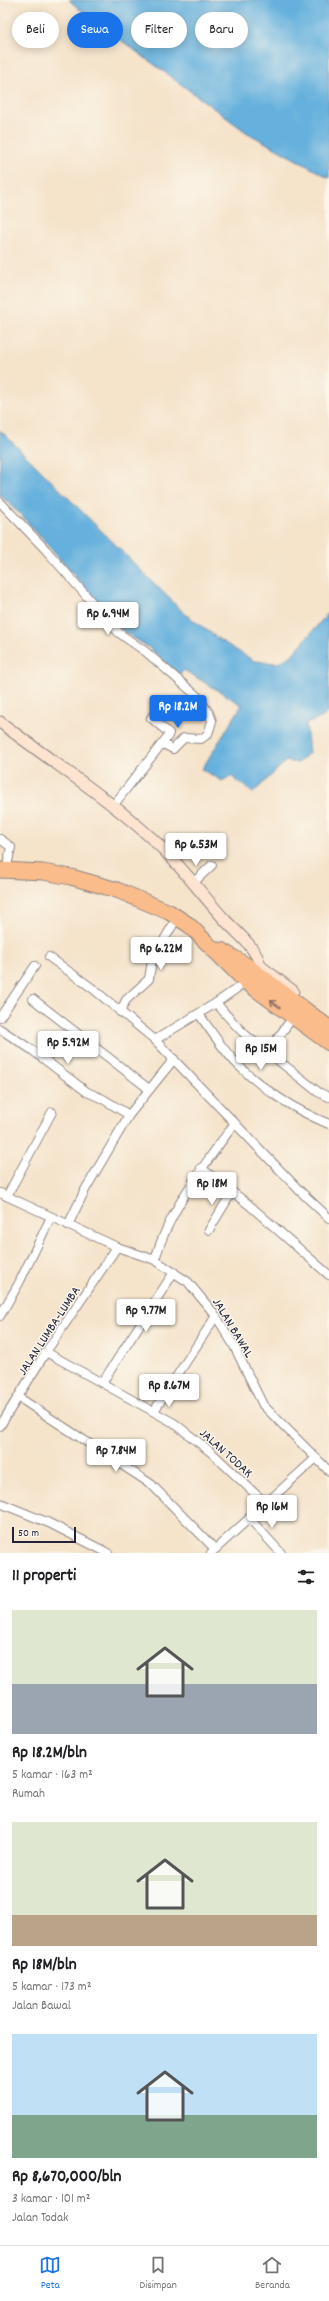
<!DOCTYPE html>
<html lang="id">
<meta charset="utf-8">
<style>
:root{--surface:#fff;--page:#f6f6f6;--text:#202124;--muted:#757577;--line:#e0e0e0;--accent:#1a73e8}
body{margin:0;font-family:Dekko,sans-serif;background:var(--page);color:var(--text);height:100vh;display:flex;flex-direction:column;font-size:15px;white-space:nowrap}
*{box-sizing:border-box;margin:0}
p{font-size:13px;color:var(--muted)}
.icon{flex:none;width:22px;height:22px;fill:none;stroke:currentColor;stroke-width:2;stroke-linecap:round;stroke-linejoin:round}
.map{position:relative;height:1553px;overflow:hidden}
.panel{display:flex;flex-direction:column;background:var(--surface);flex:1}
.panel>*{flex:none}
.banner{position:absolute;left:12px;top:12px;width:305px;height:36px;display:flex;gap:8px}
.scale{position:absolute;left:12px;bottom:10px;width:64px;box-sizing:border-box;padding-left:4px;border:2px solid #22223b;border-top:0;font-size:11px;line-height:14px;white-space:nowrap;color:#22223b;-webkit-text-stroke:3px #fbf7ec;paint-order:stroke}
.price{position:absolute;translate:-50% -34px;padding:0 9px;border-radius:4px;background:#fff;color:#222;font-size:13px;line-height:26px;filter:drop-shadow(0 1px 2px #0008)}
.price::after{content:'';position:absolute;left:50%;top:24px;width:12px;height:9px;margin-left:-6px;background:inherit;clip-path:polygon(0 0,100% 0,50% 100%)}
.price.active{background:var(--accent);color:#fff}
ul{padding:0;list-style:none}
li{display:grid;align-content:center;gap:8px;height:212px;padding:0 12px}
li span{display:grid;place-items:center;height:124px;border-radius:0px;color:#555}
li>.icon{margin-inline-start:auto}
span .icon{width:72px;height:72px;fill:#fffc;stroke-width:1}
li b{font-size:17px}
h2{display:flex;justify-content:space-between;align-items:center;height:48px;padding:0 12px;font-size:17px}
.tag{padding:0 14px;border-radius:18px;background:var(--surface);box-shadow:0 2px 10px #0003;font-size:14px;line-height:36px}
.tag.active{background:var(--accent);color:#fff}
.tabs{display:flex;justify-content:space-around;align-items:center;height:56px;border-top:1px solid var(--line);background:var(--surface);font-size:11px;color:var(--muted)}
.tabs a{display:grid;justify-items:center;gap:2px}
.tabs .active{color:var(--accent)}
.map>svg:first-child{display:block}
</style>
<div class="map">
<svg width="329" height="1553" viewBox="0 0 329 1553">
<rect width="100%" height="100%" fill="#fbf7ec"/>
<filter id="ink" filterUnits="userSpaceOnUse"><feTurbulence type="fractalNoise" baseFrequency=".025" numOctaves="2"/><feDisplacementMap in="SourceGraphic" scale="8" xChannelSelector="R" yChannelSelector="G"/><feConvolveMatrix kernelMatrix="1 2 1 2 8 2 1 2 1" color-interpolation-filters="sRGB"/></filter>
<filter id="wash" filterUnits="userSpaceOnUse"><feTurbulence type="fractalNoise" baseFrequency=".012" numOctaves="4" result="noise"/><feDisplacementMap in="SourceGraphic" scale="16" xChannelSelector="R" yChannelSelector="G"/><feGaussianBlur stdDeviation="0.9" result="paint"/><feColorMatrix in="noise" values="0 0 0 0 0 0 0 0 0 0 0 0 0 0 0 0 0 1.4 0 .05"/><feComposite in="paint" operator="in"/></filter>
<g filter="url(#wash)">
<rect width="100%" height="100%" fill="#f5e3ca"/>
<g fill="#65b0dd" stroke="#44698c">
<polygon points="69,0 329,0 329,178 246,132 84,13"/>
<polygon points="0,430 184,613 220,640 254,661 278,663 291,656 329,612 329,711 323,717 306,724 309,753 298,763 286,761 253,793 231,776 222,781 202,769 242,705 184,670 179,675 148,647 124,632 21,515 0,495"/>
</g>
</g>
<g filter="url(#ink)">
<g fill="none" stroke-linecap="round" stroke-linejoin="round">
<g stroke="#8c8282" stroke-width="10">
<g id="street">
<polyline points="0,502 46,550 119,633 146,652 197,696 209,713 212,721 208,734 201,739 184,738 173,749 163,744"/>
<polyline points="112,807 168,736 169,733 151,718 159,707"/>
<polyline points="0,839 11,847 6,871"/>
<polyline points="193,883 212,865"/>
<polyline points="49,957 92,988 155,1040 299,1190 329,1218"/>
<polyline points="33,999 149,1089"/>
<path d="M216,1003C233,1022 246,1040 269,1050"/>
<polyline points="120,1012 126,1000 149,979 152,960 177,918"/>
<path d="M199,1014C211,1031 223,1050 238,1065C263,1090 297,1111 329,1124"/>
<polyline points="0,1017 35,966"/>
<polyline points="293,1017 269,1050 279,1061 318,1092 329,1097"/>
<polyline points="0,1029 32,1050 87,1092 103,1099 129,1115"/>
<polyline points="155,1040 216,1003 246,982"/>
<polyline points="201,1168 248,1204 329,1275"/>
<polyline points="0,1193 117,1247 155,1260 188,1282 216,1316 234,1346 263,1405 329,1471"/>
<polyline points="7,1196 52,1112"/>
<polyline points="68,1225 85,1190 129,1115 174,1059"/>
<polyline points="209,1230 232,1192"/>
<path d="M155,1260C168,1212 206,1162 235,1123"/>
<polyline points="0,1316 19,1283 51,1217"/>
<polyline points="46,1352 174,1423 212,1453 265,1503"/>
<polyline points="102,1383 174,1272"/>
<polyline points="18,1397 151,1484 214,1548"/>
<polyline points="154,1411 216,1316"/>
<polyline points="0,1426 46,1352 117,1247"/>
<polyline points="0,1503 49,1523 108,1553"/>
<polyline points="249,1518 281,1553"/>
<polyline points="211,1553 315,1459"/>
</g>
</g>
<g stroke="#8c8282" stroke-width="13">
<g id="secondary">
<path d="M0,722C54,764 114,801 163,849C185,871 204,897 225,920C237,933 257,948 260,966L251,978"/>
<polyline points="260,966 293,991"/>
</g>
</g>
<g stroke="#8c8282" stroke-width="17">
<g id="highway">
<polyline points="0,870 43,872 71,877 117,890 169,912 189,925 246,982 329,1043"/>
<polyline points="221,950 246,965 329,1028"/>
</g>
</g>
<use href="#street" stroke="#fff" stroke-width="8"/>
<use href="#secondary" stroke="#fde4d1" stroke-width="11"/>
<use href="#highway" stroke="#fabc8b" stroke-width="15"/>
</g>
<defs><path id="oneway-shaft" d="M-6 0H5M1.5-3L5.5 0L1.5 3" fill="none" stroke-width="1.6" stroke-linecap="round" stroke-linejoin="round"/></defs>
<use stroke="#8e6f63" href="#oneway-shaft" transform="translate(275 1004) rotate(-143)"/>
</g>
<g text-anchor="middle" stroke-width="3" stroke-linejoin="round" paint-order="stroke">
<g font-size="13" fill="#22223b" stroke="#fbf7ec">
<text transform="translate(234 1327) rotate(59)" y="5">JALAN BAWAL</text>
<text transform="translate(48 1330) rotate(-57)" y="5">JALAN LUMBA-LUMBA</text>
<text transform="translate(227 1452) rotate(42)" y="5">JALAN TODAK</text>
</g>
</g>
</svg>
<div class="scale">50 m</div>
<b class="price" style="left:108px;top:636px">Rp 6.94M</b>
<b class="price active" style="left:178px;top:729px">Rp 18.2M</b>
<b class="price" style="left:196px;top:867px">Rp 6.53M</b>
<b class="price" style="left:161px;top:971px">Rp 6.22M</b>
<b class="price" style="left:68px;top:1065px">Rp 5.92M</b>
<b class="price" style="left:261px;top:1071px">Rp 15M</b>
<b class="price" style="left:212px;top:1206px">Rp 18M</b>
<b class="price" style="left:146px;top:1333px">Rp 9.77M</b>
<b class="price" style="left:169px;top:1408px">Rp 8.67M</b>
<b class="price" style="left:116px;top:1473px">Rp 7.84M</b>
<b class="price" style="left:272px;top:1529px">Rp 16M</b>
<div class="banner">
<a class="tag">Beli</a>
<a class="tag active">Sewa</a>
<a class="tag">Filter</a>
<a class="tag">Baru</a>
</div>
</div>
<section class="panel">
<h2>11 properti<svg class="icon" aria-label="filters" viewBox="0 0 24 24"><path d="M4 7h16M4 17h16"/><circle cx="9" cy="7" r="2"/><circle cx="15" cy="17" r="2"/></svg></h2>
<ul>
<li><span style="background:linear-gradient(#dfe7d0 60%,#9aa5b1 0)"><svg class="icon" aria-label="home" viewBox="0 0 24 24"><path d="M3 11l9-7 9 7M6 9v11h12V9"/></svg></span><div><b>Rp 18.2M/bln</b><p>5 kamar · 163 m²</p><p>Rumah</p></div></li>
<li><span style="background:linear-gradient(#dfe7d0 75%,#b9a48a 0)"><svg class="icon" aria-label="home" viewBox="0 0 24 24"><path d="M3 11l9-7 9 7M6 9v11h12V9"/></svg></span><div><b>Rp 18M/bln</b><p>5 kamar · 173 m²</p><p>Jalan Bawal</p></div></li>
<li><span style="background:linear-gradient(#bfe0f5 65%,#7fa58c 0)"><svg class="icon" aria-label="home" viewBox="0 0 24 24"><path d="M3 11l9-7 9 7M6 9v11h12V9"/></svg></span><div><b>Rp 8,670,000/bln</b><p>3 kamar · 101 m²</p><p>Jalan Todak</p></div></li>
</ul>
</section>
<nav class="tabs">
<a class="active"><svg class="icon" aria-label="map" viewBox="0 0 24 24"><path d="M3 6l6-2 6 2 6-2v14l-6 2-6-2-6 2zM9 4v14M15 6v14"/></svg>Peta</a>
<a><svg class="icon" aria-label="saved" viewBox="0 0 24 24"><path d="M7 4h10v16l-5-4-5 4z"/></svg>Disimpan</a>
<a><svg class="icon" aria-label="home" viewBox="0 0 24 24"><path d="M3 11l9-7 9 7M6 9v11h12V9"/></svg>Beranda</a>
</nav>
